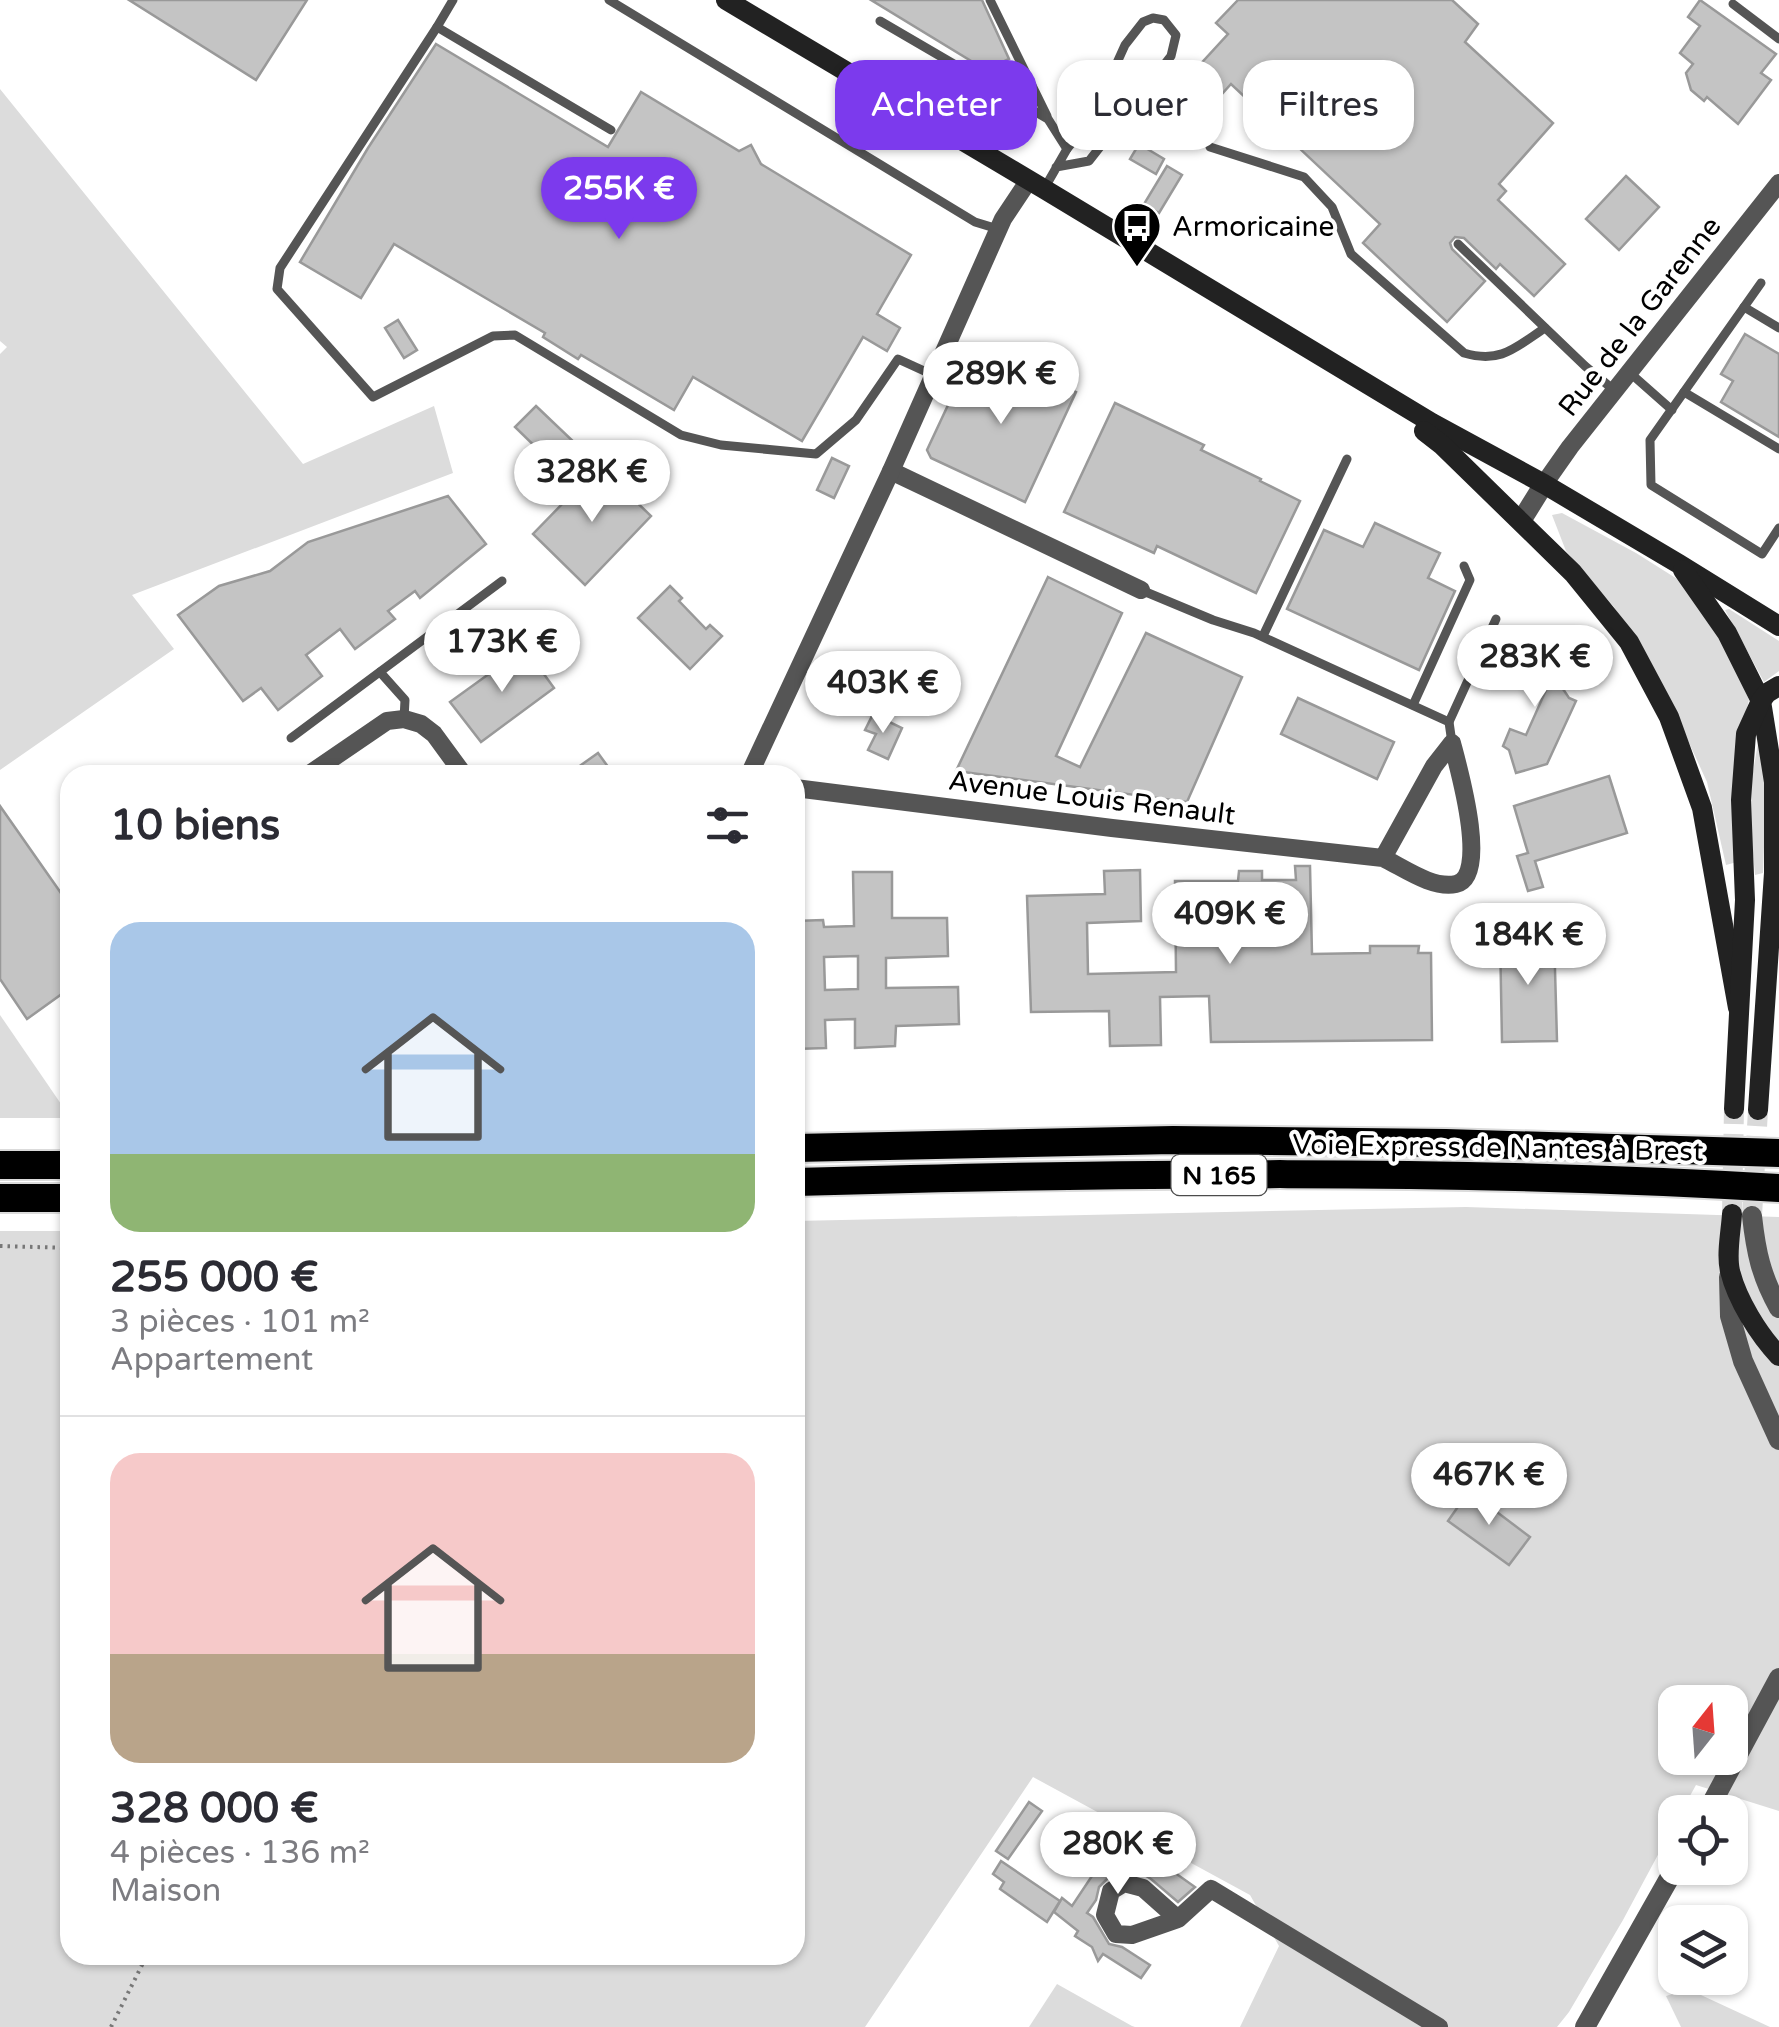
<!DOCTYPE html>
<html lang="fr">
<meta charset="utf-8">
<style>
:root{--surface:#fff;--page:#f7f7f7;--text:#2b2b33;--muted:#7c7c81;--line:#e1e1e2;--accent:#7c3aed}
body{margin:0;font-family:"Varela Round",sans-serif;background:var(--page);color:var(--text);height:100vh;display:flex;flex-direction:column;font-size:38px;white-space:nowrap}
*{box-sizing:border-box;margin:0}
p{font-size:32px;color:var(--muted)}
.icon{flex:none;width:55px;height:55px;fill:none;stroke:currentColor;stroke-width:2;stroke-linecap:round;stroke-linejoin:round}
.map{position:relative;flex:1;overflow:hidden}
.panel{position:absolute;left:60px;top:765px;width:745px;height:1200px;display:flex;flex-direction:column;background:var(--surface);border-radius:30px;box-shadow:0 2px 8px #0004}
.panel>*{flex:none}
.guide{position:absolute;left:835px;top:60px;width:792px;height:90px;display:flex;gap:20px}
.needle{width:65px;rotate:17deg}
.fabs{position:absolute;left:1658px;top:1685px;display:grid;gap:20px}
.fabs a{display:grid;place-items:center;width:90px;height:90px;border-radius:20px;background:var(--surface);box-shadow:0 2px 8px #0004;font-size:50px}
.price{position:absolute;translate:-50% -85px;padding:0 22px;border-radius:35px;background:#fff;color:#222;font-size:32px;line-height:65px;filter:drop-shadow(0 2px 5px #0008)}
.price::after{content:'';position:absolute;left:50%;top:60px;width:30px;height:22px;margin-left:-15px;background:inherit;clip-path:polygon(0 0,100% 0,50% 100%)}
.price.active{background:var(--accent);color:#fff}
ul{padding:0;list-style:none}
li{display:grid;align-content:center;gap:20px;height:530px;padding:0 50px}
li+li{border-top:2px solid var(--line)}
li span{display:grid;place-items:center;height:310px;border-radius:30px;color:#555}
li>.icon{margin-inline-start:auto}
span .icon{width:180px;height:180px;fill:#fffc;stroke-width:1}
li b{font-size:42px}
h2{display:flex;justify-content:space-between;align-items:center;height:120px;padding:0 50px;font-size:42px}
.tag{padding:0 35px;border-radius:30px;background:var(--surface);box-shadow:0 2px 8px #0004;font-size:35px;line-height:90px}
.tag.active{background:var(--accent);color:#fff}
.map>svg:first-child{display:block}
</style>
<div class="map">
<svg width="1779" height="2027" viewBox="0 0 1779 2027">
<rect width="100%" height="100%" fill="#fff"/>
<g fill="#dcdcdc" fill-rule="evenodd">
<polygon points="0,89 303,464 434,406 453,473 132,595 174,649 0,770 0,354 7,347 0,341"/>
<polygon points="1562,513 1636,553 1682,582 1731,656 1749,700 1745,716 1737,862 1726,865 1707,782 1669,699 1614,607 1566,551 1552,515"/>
<polygon points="1729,609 1779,641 1779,671 1764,682 1725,610"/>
<polygon points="1760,732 1767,767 1763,873 1755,875 1748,800"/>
<polygon points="0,1015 70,1117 70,1118 0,1118"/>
<path d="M1466,1207L1779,1217V1811L1696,1785L1681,1812H1675V1823L1623,1920L1569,2012L1557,2027H1240L1279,1946L1250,1895L1033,1777L865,2027H0V1231H70V1955H795V1221ZM1675,1702H1730V1758H1675Z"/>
<polygon points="1057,1984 1132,2026 1135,2027 1029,2027"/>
<polygon points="1688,1989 1770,2027 1681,2027 1666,1996"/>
</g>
<g fill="#c4c4c4" stroke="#999" stroke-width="2.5" fill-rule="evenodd">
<polygon points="129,0 307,0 256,80"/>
<polygon points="871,0 982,0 1009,59 986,70"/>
<polygon points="1238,0 1452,0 1478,24 1465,42 1553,123 1499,184 1506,191 1498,200 1565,264 1534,296 1500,264 1496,269 1464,238 1455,237 1450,243 1452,249 1485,281 1447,322 1363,243 1380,224 1231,84 1222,94 1196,69 1228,34 1216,23"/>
<polygon points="1700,0 1776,54 1761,73 1771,80 1738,124 1707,97 1704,101 1691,90 1686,73 1693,64 1680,53 1700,26 1688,17"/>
<polygon points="436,44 608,147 641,92 739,151 751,145 761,164 911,255 877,314 900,328 887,351 863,337 802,441 693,377 674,410 581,355 578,359 543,337 545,333 394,244 361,298 300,262 368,148"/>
<polygon points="1139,144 1164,159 1156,174 1130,159"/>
<polygon points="1167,166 1182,175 1159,213 1144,204"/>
<polygon points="1626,176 1659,207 1619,250 1586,219"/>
<polygon points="398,320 417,350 404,358 385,328"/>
<polygon points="1745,334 1779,354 1779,437 1721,402 1733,381 1721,374"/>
<polygon points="971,356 1023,380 1029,369 1076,392 1025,502 931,458 927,450"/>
<polygon points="1115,403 1204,445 1201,450 1261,479 1260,481 1300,501 1256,593 1157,546 1154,553 1064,512"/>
<polygon points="536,406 577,445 556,467 515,427"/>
<polygon points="832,458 849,466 834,498 817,490"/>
<polygon points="599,466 651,516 585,585 533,534"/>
<polygon points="448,496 486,544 420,598 415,591 388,611 395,619 355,649 340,629 306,655 322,676 278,710 261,688 243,701 178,615 219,586 270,571 308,542"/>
<polygon points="1375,523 1440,553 1428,578 1455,591 1419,670 1287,609 1324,530 1363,547"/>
<polygon points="1048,577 1122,613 1056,756 1080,767 1146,633 1242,677 1187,802 956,771"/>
<polygon points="670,586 682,598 679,601 706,629 710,625 722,636 690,669 638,618"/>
<polygon points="1504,639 1536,654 1533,662 1549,668 1569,698 1576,701 1547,764 1516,773 1509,750 1503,746 1510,729 1526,735 1547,688 1493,664"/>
<polygon points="525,648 554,688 481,742 450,702"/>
<polygon points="1298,698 1394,742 1377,779 1281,734"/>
<polygon points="873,714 902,728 888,759 868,750 876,734 865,730"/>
<polygon points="598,753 614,775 567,775"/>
<polygon points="1609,776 1627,833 1535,861 1543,887 1528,891 1517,856 1528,853 1514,806"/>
<polygon points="0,806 70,906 70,988 27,1019 0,979"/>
<polygon points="1295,866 1310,866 1312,954 1370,953 1370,946 1419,946 1418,953 1431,953 1432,1040 1211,1042 1209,996 1160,997 1161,1045 1110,1046 1109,1011 1031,1012 1027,896 1105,894 1104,871 1140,870 1141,921 1087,923 1088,974 1176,972 1175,881 1238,881 1239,871 1262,871 1262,880 1296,880"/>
<path d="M853,872H892V918H947L948,956L886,958V988L958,987L959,1024L896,1026L895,1046L855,1048V1019L825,1020L826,1048L795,1049V921L823,920L824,927L854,926ZM858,956V989L825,990L824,957Z"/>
<polygon points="1554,934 1557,1041 1502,1042 1500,936"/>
<polygon points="1469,1491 1530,1537 1509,1565 1448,1521"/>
<polygon points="1029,1802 1042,1811 1008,1859 996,1851"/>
<polygon points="1110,1827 1195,1887 1178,1902 1151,1879 1129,1865 1125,1871 1117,1869 1099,1887 1096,1900 1087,1913 1093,1917 1109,1944 1122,1947 1150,1965 1141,1978 1103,1954 1098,1961 1092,1947 1075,1936 1078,1931 1054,1912 1062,1898 1072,1906 1108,1852 1100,1846"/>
<polygon points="1001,1861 1060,1901 1047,1922 1000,1889 1004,1882 993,1874"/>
</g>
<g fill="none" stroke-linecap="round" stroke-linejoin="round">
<polyline stroke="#d9d9d9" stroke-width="20" stroke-dasharray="20 10" stroke-linecap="butt" points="1752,1216 1758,1110"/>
<polyline stroke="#d9d9d9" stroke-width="20" stroke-dasharray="20 10" stroke-linecap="butt" points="1732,1214 1734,1109"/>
<g stroke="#dbdbdb" stroke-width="32">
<g id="trunk">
<polyline points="795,1148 1173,1140 1446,1143 1779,1153"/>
<polyline points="0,1165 70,1165"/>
<path d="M795,1182C1123,1173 1452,1168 1779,1188"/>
<polyline points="0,1198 70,1198"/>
</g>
</g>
<g stroke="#777" stroke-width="4" stroke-dasharray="2.5 5" stroke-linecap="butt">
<polyline points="0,1246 70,1248"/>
<polyline points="111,2027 147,1955"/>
</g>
<g stroke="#555" stroke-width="9">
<polyline points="453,0 437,27 611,130"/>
<polyline points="609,0 975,222 998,229"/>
<polyline points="990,0 1047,116"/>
<polyline points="1733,4 1779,39"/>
<polyline points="880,21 1048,119 1067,149"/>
<polyline points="437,27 280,268 277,289 373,397 493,336 515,335 681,435 721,445 816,454 856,420 898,359 933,375"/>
<path d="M1210,147L1304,177L1332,207L1351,254L1464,353C1501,364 1516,347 1545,328"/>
<polyline points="1044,189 1067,149 1092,118 1125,45 1143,22 1153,18 1164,20 1176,35 1171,56 1089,161 1056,167"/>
<polyline points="1458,244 1585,366 1615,391"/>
<polyline points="1761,283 1650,440 1651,485 1762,554 1779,528"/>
<polyline points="1744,307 1779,328"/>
<polyline points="1629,372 1672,410"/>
<polyline points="1684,392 1779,449"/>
<polyline points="1141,590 1213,620 1254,633 1449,722 1452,743"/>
<polyline points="1263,636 1347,459"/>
<polyline points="380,672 405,700 404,719"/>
<polyline points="1413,705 1470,580 1464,566"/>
<polyline points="1449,722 1496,619"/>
<polyline points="291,738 502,581"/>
</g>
<g stroke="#555" stroke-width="18">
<polyline points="891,471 1141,590"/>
<polyline points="1544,484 1570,447 1779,183"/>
<polyline points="308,775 387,721 404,719 421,724 434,734 464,775"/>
<polyline points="749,775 891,471 1003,219 1029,180"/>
<path d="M795,788L1112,828L1383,858C1404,868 1432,889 1456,884C1490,877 1458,766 1452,743L1434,766L1383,858"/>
<polyline points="1178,1919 1143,1888 1124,1883 1111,1891 1105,1915 1116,1934 1132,1935 1178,1919 1211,1889 1439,2027"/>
</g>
<g stroke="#555" stroke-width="20">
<polyline points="1521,521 1544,484"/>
<path d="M1752,1216C1756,1252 1761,1276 1779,1308"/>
<polyline points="1729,1277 1730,1316 1743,1361 1779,1440"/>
<polyline points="1707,1812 1779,1678"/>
<polyline points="1585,2027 1675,1868"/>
</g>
<g stroke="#222" stroke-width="20">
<polyline points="726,0 1044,189 1432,423 1544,484 1679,564 1779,626"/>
<polyline points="1424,431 1442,445 1573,573 1629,642 1669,717 1702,808 1738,1008"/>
<polyline points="1683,570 1727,633 1761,701 1774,782 1774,873 1758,1110"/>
<polyline points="1734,1109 1745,900 1741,800 1746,734 1761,701 1767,693 1779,686"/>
<path d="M1732,1214C1731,1231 1726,1254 1730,1271C1737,1300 1759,1335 1779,1356"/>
</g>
<use href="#trunk" stroke="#000" stroke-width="28"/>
</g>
<defs>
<g id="bus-pin" transform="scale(2.5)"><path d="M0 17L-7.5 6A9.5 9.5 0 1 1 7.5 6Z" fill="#000" stroke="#fff"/><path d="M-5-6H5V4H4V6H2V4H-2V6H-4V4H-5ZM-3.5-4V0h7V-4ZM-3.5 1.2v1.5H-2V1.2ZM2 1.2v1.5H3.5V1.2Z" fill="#fff"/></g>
</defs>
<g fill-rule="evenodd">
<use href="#bus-pin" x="1137" y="226"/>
</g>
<g text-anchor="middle" stroke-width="8" stroke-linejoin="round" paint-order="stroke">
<rect fill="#fff" stroke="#4c4c4c" stroke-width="2.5" x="1171.5" y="1155" width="95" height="40" rx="8"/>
<g font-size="25" font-weight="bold" fill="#000">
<text x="1219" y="1184">N 165</text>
</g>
<g font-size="28" fill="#000" stroke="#fff" text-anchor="start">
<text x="1172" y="236">Armoricaine</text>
</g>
<g font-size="28" fill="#000" stroke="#fff">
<text transform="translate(1639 316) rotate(-52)" y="10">Rue de la Garenne</text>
<text transform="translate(1092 797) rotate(7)" y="10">Avenue Louis Renault</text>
<text transform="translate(1498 1147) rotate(1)" y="10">Voie Express de Nantes à Brest</text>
</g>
</g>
</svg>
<div class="fabs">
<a><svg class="needle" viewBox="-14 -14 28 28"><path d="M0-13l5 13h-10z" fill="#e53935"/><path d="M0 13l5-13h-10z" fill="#7c7c81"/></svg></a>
<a><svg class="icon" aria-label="locate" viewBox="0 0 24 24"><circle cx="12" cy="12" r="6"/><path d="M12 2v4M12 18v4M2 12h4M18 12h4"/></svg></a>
<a><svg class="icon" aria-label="layers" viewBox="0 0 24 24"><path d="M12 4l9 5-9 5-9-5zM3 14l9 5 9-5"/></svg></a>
</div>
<b class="price active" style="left:619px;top:242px">255K €</b>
<b class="price" style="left:1001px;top:427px">289K €</b>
<b class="price" style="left:592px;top:525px">328K €</b>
<b class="price" style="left:502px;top:695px">173K €</b>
<b class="price" style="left:1535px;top:710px">283K €</b>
<b class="price" style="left:883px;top:736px">403K €</b>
<b class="price" style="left:1230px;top:967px">409K €</b>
<b class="price" style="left:1528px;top:988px">184K €</b>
<b class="price" style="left:1489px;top:1528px">467K €</b>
<b class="price" style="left:1118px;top:1897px">280K €</b>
<div class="guide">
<a class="tag active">Acheter</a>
<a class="tag">Louer</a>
<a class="tag">Filtres</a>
</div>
<section class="panel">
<h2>10 biens<svg class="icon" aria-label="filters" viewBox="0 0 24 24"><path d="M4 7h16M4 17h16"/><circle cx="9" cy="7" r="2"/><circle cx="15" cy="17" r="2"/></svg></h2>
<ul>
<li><span style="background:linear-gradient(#a9c7e8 75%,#8fb573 0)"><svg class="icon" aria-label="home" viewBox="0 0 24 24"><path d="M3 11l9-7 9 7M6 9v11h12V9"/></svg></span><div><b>255 000 €</b><p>3 pièces · 101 m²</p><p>Appartement</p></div></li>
<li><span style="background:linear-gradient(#f6c9c9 65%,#b9a48a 0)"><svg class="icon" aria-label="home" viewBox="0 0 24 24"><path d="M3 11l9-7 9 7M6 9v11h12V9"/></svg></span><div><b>328 000 €</b><p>4 pièces · 136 m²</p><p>Maison</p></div></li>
</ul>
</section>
</div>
